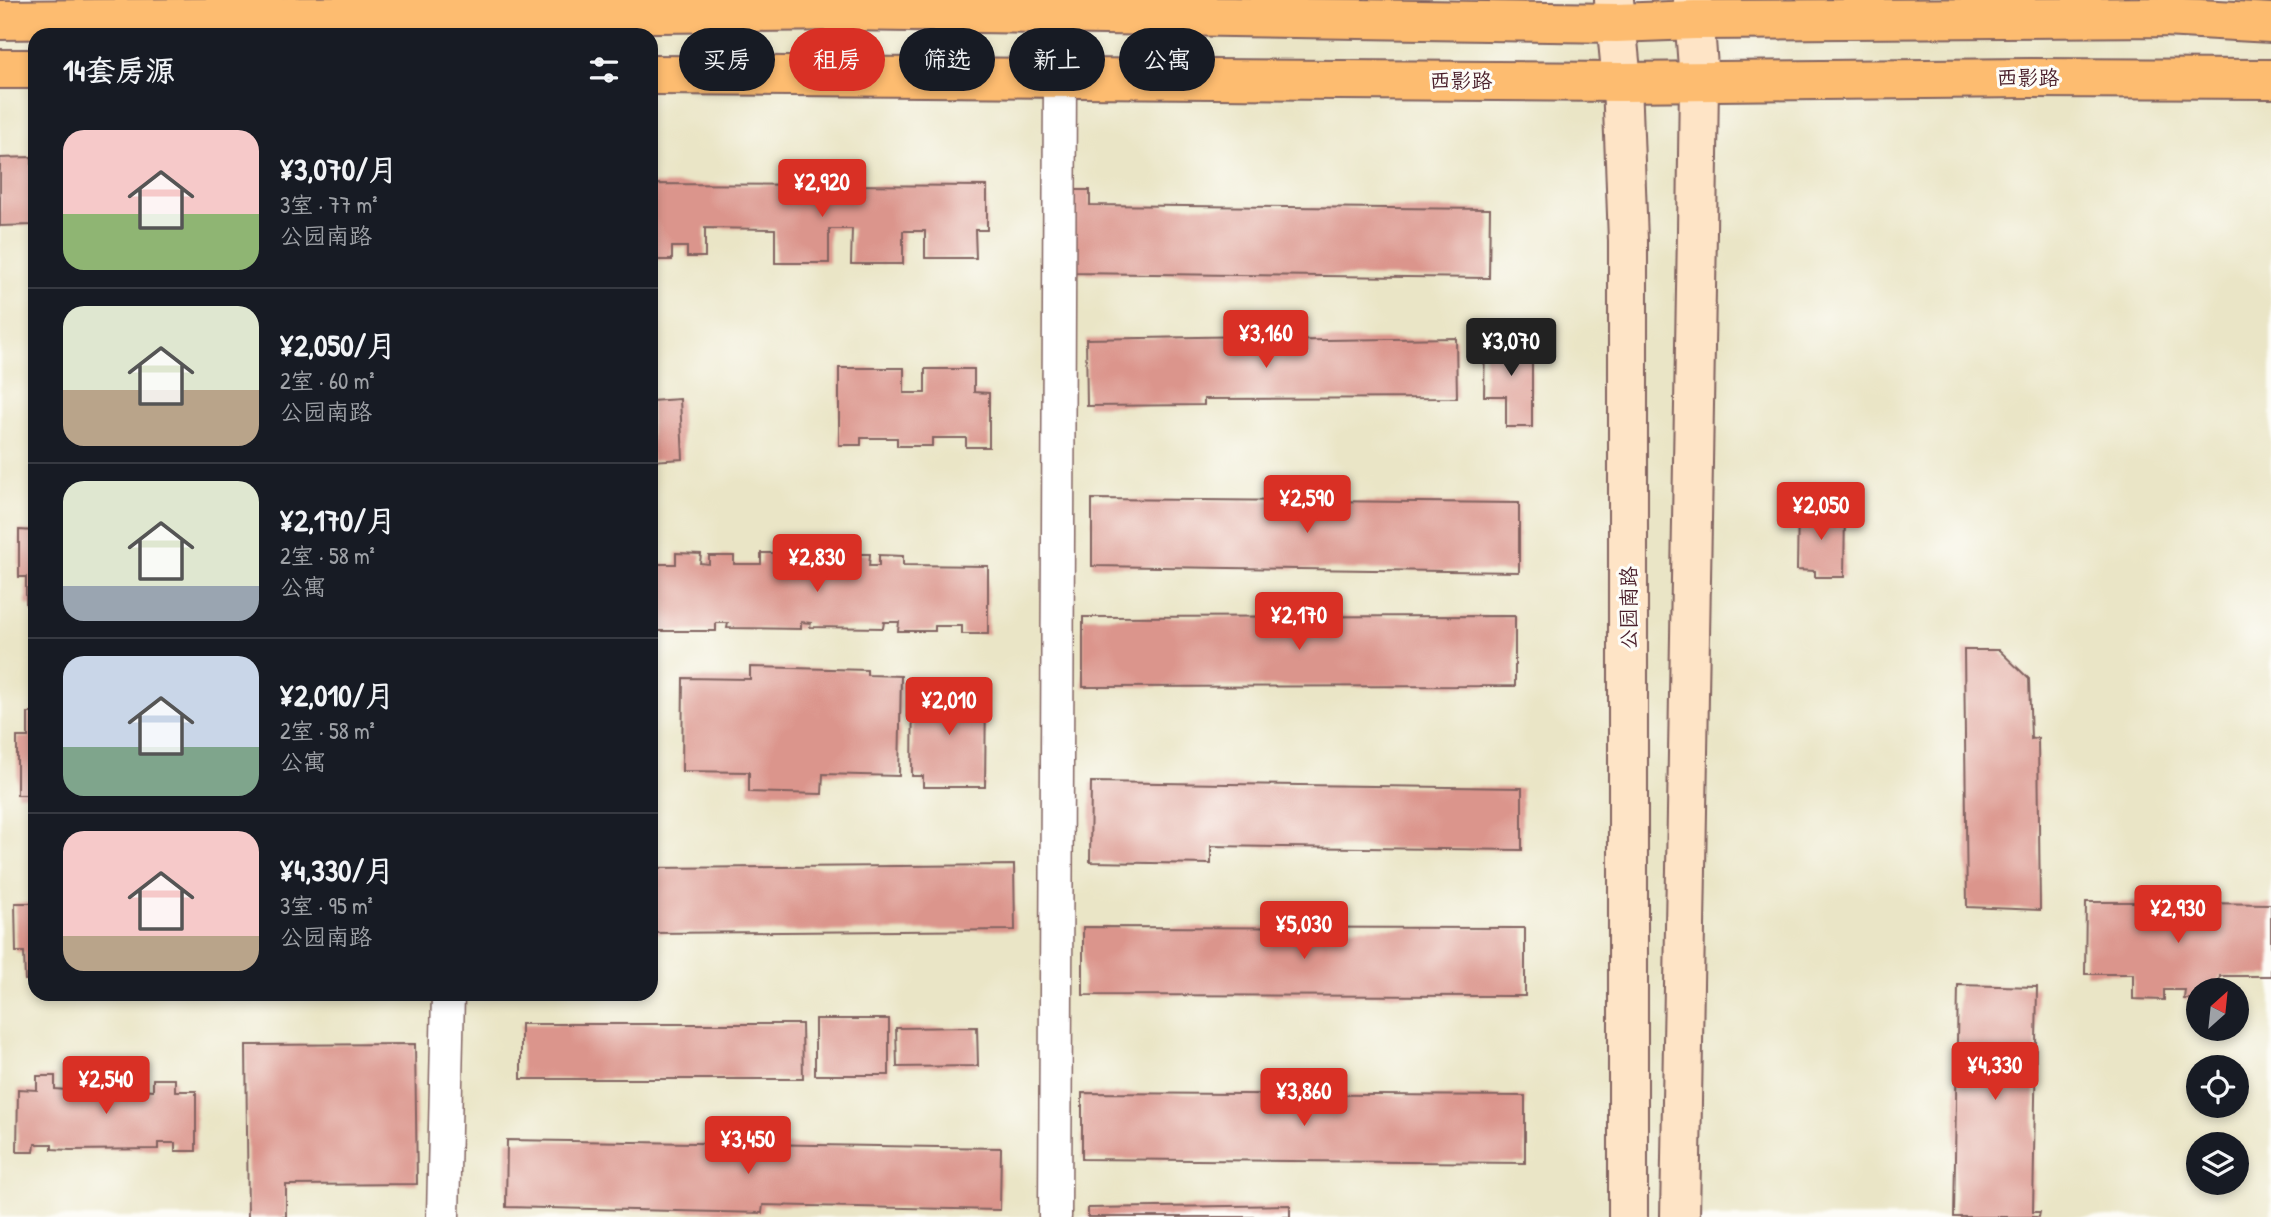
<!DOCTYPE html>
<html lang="zh">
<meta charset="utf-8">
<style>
:root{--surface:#171b24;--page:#20242c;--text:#f1f3f6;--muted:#9ea1a6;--line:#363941;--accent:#d93025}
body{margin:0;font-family:"Patrick Hand","LXGW WenKai TC",sans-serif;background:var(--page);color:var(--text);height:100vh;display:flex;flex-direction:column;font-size:26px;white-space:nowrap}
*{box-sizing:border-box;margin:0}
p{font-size:23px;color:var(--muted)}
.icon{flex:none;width:38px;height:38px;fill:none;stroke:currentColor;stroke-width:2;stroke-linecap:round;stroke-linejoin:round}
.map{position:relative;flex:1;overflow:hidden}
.panel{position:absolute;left:28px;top:28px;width:630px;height:973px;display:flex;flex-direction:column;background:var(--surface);border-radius:21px;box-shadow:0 4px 10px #0003}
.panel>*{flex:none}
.top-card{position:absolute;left:679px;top:28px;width:665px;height:63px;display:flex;gap:14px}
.needle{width:46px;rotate:27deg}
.controls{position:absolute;left:2186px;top:978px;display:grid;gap:14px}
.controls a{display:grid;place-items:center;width:63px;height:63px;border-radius:50%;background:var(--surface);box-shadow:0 4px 10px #0003;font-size:35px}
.price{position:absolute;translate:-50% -60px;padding:0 16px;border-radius:7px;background:var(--accent);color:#fff;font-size:23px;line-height:46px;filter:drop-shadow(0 2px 4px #0008)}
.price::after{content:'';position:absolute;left:50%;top:42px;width:21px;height:16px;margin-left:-10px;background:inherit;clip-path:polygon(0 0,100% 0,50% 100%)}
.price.active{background:#222;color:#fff}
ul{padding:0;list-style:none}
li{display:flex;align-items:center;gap:21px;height:175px;padding:0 35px}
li+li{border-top:2px solid var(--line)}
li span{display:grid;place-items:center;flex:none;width:196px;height:140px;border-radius:21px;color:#555}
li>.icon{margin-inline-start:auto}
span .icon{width:84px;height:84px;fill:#fffc;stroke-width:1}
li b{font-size:30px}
h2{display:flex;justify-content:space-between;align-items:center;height:84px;padding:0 35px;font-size:30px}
.tag{padding:0 24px;border-radius:32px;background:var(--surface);box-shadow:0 4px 10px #0003;font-size:24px;line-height:63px}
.tag.active{background:var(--accent);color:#fff}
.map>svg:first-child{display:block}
</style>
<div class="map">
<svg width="2271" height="1217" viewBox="0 0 2271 1217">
<rect width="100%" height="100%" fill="#fdfcf7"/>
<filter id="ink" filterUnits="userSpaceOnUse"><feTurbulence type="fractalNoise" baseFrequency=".0143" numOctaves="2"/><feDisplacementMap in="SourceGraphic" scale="14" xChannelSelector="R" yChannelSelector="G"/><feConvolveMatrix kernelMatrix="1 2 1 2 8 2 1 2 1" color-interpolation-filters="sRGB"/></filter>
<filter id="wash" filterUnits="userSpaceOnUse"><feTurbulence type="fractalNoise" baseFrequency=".00686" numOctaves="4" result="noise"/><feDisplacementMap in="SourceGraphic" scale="28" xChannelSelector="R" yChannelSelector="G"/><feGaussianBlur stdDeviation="1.57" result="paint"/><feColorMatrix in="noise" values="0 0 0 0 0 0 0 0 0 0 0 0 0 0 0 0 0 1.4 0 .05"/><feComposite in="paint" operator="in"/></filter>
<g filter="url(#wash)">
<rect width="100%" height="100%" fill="#eae5c6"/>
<g id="blocks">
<g fill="#db958c">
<polygon points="32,157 32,225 0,226 0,158"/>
<polygon points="651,184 987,186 987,230 975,230 976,258 925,258 925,231 903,231 903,264 851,264 852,229 829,229 829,263 775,263 775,229 705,228 705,257 687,257 687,247 672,247 672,260 654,260"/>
<polygon points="1069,190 1090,190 1090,205 1490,209 1489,278 1069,273"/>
<polygon points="1253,336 1254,341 1456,338 1457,398 1204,399 1204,405 1087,406 1086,339"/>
<polygon points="1485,339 1532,339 1532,427 1506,427 1506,396 1484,396"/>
<polygon points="839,368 904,368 904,393 925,393 925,369 974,369 974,392 989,393 989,447 966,447 966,438 932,438 932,446 897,446 897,438 861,438 861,445 839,445"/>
<polygon points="680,399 683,459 651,461 651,401"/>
<polygon points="1092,499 1519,503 1519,572 1092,566"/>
<polygon points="1798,508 1845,509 1844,577 1815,577 1815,571 1797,570"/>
<polygon points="19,530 35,531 35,606 26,605 26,577 19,577"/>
<polygon points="676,553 701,554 700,563 709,564 709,556 734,556 734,564 761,564 761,553 788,553 787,564 794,565 794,555 820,555 821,564 845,565 845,554 870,554 869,566 879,566 879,555 903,556 903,565 988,566 988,634 962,634 962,626 935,626 935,631 898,631 899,622 884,622 883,628 810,627 811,623 801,622 801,629 727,628 728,623 716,623 716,631 651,631 651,564 676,564"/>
<polygon points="1515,616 1515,686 1083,687 1083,617"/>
<polygon points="1964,650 1999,650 2029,679 2031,739 2038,738 2040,910 1967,907"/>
<polygon points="750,667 867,670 867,675 901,676 899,776 823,774 822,794 749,792 749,772 682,771 683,678 750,679"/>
<polygon points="913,687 986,688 985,787 923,787 923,776 912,776"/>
<polygon points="28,713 35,713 35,795 17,795 17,737 28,737"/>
<polygon points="1091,782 1522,788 1522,850 1211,846 1211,864 1090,862"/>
<polygon points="1014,865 1015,930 651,933 651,868"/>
<polygon points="2086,902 2160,902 2160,915 2197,915 2197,903 2271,904 2271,976 2220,976 2219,990 2198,990 2198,999 2184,999 2185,990 2164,990 2164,1000 2133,999 2133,974 2085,974"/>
<polygon points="15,903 35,903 35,980 25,980 24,952 16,952"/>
<polygon points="1083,927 1525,928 1525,996 1083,995"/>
<polygon points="1958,985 2037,987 2033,1212 2040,1212 2039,1217 1954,1217"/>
<rect x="815" y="1019" width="74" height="56"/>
<polygon points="521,1024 802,1024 803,1079 521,1079"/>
<polygon points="977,1027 978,1066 897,1067 896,1028"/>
<polygon points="415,1044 417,1184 286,1185 286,1217 248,1217 246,1045"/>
<polygon points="37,1076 55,1076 55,1089 66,1090 66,1077 89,1077 88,1090 118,1090 118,1077 142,1077 142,1089 153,1090 153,1079 175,1079 175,1091 196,1091 196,1151 175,1151 175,1143 158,1143 158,1149 70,1150 52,1149 52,1144 35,1144 34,1152 17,1152 18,1089 37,1090"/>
<polygon points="1082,1093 1525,1096 1525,1163 1082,1159"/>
<polygon points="507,1140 1001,1148 1000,1210 763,1205 762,1213 506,1207"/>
<polygon points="1290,1205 1290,1217 1088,1217 1088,1208"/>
</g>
</g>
</g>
<g filter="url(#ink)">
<use href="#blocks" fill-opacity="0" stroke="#826461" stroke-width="2"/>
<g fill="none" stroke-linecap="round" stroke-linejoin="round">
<g stroke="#826461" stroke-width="35">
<g id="street">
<polyline points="443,1217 448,994"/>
<polyline points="1055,1217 1060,78"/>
</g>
</g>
<g stroke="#826461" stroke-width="42">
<g id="secondary">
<polyline points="1614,0 1622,82 1628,241 1628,1217"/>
<polyline points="1680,1217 1697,231 1699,81 1693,0"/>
</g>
</g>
<g stroke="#826461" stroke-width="42">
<g id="primary">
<polyline points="0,20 845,11 1616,23 1695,20 2164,17 2271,23"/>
<polyline points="0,69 35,69"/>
<polyline points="651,75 1622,82 2029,78 2271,79"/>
</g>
</g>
<use href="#street" stroke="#fff" stroke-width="32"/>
<use href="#secondary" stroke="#fee4c6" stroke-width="38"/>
<use href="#primary" stroke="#fdbc70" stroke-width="38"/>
</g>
</g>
<g text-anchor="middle" stroke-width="6" stroke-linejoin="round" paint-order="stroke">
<g font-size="21" fill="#4a1f2b" stroke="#fdfcf7">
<text x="2028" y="85">西影路</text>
<text x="1461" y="88">西影路</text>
<text transform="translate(1629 608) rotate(-90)" y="7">公园南路</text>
</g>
</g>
</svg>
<div class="controls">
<a><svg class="needle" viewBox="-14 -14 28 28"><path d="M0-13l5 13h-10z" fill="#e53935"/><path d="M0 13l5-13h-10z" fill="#9ea1a6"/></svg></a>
<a><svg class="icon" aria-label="locate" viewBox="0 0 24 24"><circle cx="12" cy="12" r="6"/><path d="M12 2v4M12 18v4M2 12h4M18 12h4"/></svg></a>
<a><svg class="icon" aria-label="layers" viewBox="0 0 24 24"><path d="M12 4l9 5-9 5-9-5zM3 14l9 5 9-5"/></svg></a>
</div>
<b class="price" style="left:822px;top:219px">¥2,920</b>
<b class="price" style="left:1266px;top:370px">¥3,160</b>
<b class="price active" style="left:1511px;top:378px">¥3,070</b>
<b class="price" style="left:1307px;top:535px">¥2,590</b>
<b class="price" style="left:1821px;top:542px">¥2,050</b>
<b class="price" style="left:817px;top:594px">¥2,830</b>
<b class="price" style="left:1299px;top:652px">¥2,170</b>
<b class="price" style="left:949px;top:737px">¥2,010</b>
<b class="price" style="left:2178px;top:945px">¥2,930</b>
<b class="price" style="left:1304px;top:961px">¥5,030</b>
<b class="price" style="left:1995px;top:1102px">¥4,330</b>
<b class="price" style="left:106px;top:1116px">¥2,540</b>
<b class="price" style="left:1304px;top:1128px">¥3,860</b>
<b class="price" style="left:748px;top:1176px">¥3,450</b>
<div class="top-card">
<a class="tag">买房</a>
<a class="tag active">租房</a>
<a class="tag">筛选</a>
<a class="tag">新上</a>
<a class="tag">公寓</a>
</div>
<section class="panel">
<h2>14套房源<svg class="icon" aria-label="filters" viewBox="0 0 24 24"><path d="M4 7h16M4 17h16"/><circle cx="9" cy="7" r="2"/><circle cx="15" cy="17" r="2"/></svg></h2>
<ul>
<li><span style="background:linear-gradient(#f6c9c9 60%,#8fb573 0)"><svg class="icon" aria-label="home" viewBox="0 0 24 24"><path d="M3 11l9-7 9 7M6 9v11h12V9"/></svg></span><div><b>¥3,070/月</b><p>3室 · 77 m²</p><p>公园南路</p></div></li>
<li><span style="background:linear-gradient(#dfe7d0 60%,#b9a48a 0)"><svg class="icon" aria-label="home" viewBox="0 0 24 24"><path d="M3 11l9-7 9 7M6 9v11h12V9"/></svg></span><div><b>¥2,050/月</b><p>2室 · 60 m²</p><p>公园南路</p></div></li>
<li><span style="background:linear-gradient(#dfe7d0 75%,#9aa5b1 0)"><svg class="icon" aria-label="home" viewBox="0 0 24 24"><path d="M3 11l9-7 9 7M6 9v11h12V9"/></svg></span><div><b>¥2,170/月</b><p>2室 · 58 m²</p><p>公寓</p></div></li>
<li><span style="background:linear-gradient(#c9d6e8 65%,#7fa58c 0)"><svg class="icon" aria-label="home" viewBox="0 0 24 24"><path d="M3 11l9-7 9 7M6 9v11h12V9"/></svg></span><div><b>¥2,010/月</b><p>2室 · 58 m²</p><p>公寓</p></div></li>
<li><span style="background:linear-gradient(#f6c9c9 75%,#b9a48a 0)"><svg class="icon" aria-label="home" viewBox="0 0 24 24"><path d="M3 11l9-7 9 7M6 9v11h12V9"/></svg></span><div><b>¥4,330/月</b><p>3室 · 95 m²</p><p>公园南路</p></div></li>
</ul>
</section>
</div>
